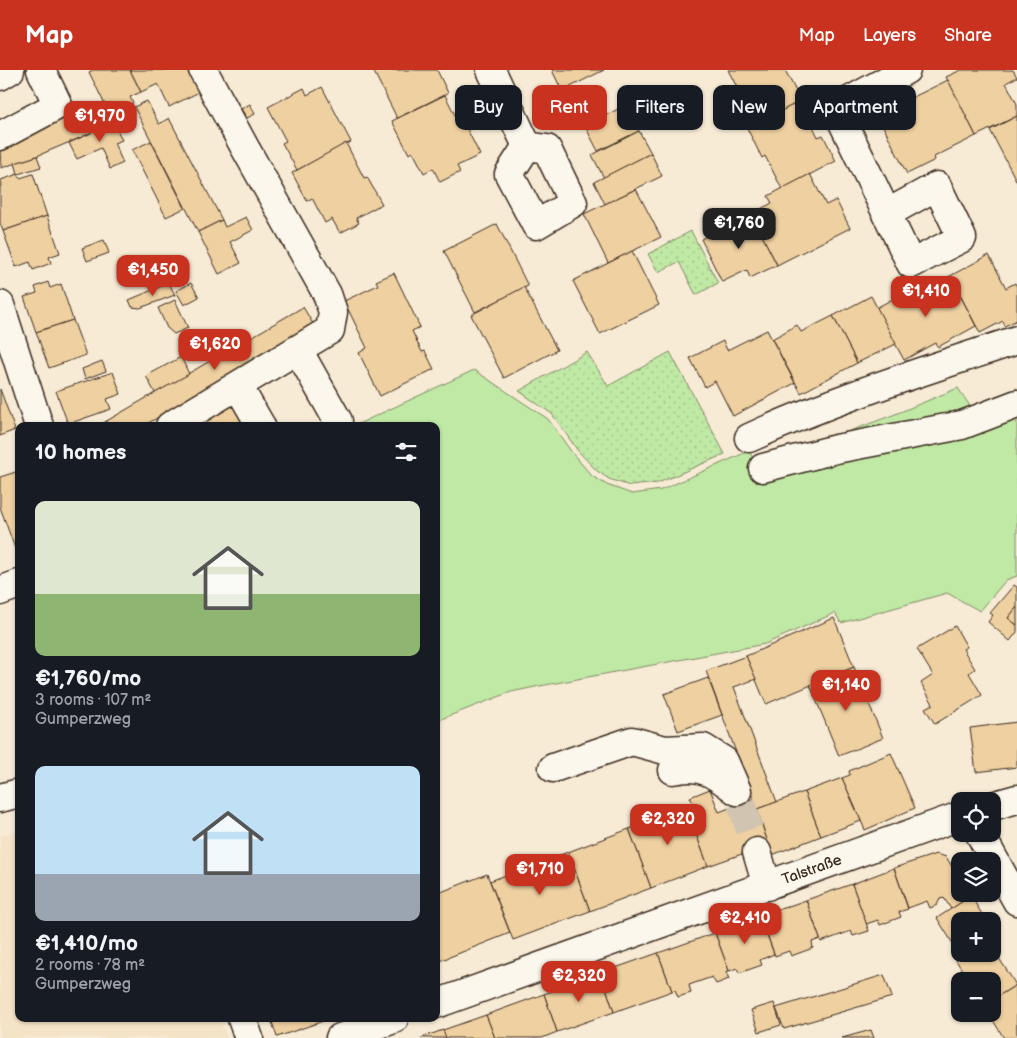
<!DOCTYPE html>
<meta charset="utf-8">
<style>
:root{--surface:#171b24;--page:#242831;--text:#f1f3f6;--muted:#9ea1a6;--accent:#c8321e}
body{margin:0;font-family:"Balsamiq Sans",sans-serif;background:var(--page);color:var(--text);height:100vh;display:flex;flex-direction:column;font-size:19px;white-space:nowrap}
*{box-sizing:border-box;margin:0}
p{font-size:16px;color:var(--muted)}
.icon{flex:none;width:28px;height:28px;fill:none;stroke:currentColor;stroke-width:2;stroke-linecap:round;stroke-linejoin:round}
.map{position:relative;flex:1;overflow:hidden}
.drawer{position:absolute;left:15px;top:352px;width:425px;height:600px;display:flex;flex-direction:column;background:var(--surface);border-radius:10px;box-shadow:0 1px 4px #0004}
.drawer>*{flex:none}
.hud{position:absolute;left:455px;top:15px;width:475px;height:45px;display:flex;gap:10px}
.controls{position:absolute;left:951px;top:722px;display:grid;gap:10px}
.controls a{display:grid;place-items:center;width:50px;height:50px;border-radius:10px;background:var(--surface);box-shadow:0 1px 4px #0004;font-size:25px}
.price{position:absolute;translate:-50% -42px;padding:0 11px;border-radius:10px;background:var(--accent);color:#fff;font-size:16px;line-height:32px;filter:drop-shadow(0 1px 2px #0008)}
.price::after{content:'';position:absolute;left:50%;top:30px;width:15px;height:11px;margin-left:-8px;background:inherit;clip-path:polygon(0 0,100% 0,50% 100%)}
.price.current{background:#222;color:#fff}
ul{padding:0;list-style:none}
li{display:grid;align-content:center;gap:10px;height:265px;padding:0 20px}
li span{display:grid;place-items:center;height:155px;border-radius:10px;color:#555}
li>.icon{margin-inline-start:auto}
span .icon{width:90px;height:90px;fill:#fffc;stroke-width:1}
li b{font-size:21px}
h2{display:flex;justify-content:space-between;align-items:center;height:60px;padding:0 20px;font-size:21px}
.pill{padding:0 18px;border-radius:10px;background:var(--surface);box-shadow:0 1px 4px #0004;font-size:18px;line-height:45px}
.pill.current{background:var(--accent);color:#fff}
header{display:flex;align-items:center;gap:30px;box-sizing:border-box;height:70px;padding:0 25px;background:var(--accent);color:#fff}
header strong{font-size:24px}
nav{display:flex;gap:28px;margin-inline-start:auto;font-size:18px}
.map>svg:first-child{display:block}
</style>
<header>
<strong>Map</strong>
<nav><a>Map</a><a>Layers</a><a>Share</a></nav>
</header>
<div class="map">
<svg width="1017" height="968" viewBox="0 0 1017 968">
<defs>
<pattern id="park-dots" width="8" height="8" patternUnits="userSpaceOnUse" patternTransform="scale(1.25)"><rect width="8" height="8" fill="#c0e9a5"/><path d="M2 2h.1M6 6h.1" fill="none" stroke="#a6c88e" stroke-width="1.8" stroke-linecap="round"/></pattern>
</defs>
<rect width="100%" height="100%" fill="#f7ebd6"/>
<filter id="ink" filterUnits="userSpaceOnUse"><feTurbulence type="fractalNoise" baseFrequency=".02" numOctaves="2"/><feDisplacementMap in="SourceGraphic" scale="10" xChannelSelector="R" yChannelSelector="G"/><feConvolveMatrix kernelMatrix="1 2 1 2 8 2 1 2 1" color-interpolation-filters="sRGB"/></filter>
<g filter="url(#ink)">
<polygon fill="#f4e3c6" points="19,760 19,949 220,949 227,968 0,968 0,766"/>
<polygon fill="#c0e9a5" stroke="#7e8a62" points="474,300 548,349 573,384 592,406 607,415 632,424 661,420 749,381 756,394 771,390 893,345 958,318 970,336 1017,318 1017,506 1006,510 980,541 947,523 841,553 835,543 765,574 540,616 511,622 436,651 436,356 354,356"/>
<g fill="url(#park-dots)" stroke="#7e8a62">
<polygon points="691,161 718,213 696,225 679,192 658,202 648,184"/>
<polygon points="587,282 608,316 670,282 725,384 658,413 630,416 609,409 597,401 578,381 552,344 519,321"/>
</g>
<g fill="#eed0a1" stroke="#3b2a1e">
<polygon points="93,0 130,0 141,22 130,27 133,33 110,45 89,2"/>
<polygon points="130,0 187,0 199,22 169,37 158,14 141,22"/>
<polygon points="373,0 437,0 448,23 397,48"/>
<polygon points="552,0 604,0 562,21"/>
<polygon points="728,0 785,0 801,31 756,54"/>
<polygon points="961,0 1013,0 1017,7 1006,13 1017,34 1017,46 976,66 946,7"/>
<polygon points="948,10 976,66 934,87 935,90 907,104 880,50 902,39 899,34"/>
<polygon points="322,17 351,72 297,100 282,73 286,71 268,37 304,18 307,25"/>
<polygon points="445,25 462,59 466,57 480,85 457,96 460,102 440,112 433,98 424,103 413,82 409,84 392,51"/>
<polygon points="147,31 159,54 169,48 222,150 198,162 134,37"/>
<polygon points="801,31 818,67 823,65 836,91 782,119 765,86 762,88 747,58"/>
<polygon points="250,34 255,44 247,48 241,39"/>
<polygon points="626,35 639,61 598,81 585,56"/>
<polygon points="79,39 91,63 37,86 1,98 0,79 16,74 14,68"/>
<polygon points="1017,46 1017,112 990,60"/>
<polygon points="112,49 122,70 114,73 123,93 110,99 101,78 77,89 69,73 91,63 90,59"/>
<polygon points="639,61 651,83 604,108 592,85"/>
<polygon points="151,71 185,138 166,147 132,80"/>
<polygon points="346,73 364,108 367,107 382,134 356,148 359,153 340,163 332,149 325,153 312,128 307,131 292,103"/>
<polygon points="651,83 662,106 605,134 594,112"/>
<polygon points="37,86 41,97 18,104 15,93"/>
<polygon points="18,104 20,108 33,104 47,146 3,161 0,153 0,116 2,116 1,110"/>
<polygon points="810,104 826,135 836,130 850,158 777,195 751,144 772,133 768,126"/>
<polygon points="636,119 661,167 608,193 584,144"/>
<polygon points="751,144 777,195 750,208 747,200 722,212 701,169"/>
<polygon points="47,146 60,183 49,187 51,193 33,200 30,192 16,197 3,161"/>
<polygon points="246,147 253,160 230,172 241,193 219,204 198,162 222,150 225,157"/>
<polygon points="497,154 528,216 475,242 444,181"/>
<polygon points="104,170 109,183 87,191 82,178"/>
<polygon points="632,181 659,235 600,264 573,211"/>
<polygon points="989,185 1006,218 1015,213 1017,217 1017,250 1005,256 1003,251 980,263 950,206"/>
<polygon points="394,203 420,257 412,261 422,282 425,281 434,299 380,326 359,283 367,278 344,231 378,215 376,211"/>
<polygon points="950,206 976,256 938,277 935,273 904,290 876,238 902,224 905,230"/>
<polygon points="48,212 50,218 61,214 73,250 36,262 24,227 37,223 35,217"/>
<polygon points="169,213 175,225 140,238 132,237 129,230"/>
<polygon points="191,213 199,227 184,235 176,221"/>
<polygon points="524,217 557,280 504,308 471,245"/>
<polygon points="871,226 896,274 857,293 833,246"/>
<polygon points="175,230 188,258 174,264 167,258 158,238"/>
<polygon points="303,237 315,257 143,356 98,356"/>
<polygon points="833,246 857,293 801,323 772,269 797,255 801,262"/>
<polygon points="73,250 86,285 49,298 36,262"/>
<polygon points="767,260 795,313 733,346 715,311 705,317 690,288 723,271 727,280"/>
<polygon points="181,287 189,304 155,323 146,306"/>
<polygon points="102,291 106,301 85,309 82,299"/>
<polygon points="113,302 121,324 107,329 111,339 68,354 56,321"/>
<polygon points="0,319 15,360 0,366"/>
<polygon points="236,334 248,356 197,356"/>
<polygon points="19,401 19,484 17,484 0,437 0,407"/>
<polygon points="1014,515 1017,517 1017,537 1008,548 1017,555 1017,562 1010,571 988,552 993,545 990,543"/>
<polygon points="1017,537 1017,555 1008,548"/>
<polygon points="834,548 854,597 766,634 746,586"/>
<polygon points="955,556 967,577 963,579 975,599 969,603 982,625 935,654 925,638 933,634 921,613 933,605 917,579"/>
<polygon points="746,586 756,609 734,617 777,732 757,739 706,601"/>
<polygon points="854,597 883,668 839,686 810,615"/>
<polygon points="708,608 722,645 678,661 664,624"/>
<polygon points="1017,652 1017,697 976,702 970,658"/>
<polygon points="891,683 915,738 865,760 842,708 850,705 849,701"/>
<polygon points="842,708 861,751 821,766 804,722"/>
<polygon points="710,719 719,742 753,729 770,778 744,787 742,784 708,796 687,740 695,737 690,727"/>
<polygon points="804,722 821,766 772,785 757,739"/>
<polygon points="667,737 670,746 687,740 708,796 651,818 629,759 643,754 641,747"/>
<polygon points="629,759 651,818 590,841 568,782"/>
<polygon points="568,782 590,841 513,870 490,811"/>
<polygon points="936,784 946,787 960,809 960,824 969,824 971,826 951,839 944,828 940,829 937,835 930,838 927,831 908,838 894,798"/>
<polygon points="894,798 908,839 899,842 901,847 880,855 878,850 866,854 852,814"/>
<polygon points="487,804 510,863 437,892 436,824"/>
<polygon points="852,814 869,861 853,866 851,861 821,872 806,830"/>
<polygon points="971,826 986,851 960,851 960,878 957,880 937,848"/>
<polygon points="806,830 820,869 812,872 813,878 791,886 789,881 775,886 760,846"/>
<polygon points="760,846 774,884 760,890 762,895 739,903 737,898 729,901 715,863"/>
<polygon points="715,863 729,901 726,902 729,909 716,914 712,907 689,915 691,923 678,927 675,920 672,921 658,883"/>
<polygon points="992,877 1016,915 992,930 992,911 969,911 952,884 960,878 960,884 992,884"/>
<polygon points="658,883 672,921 614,942 601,903"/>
<polygon points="601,903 614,942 557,962 544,924"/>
<polygon points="884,905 892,927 784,959 776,938"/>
<polygon points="1016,915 1017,968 1004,968 989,944 992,944 992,930"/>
<polygon points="544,924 557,962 542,968 495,968 486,945"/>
<polygon points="774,933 781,955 759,962 751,940"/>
<polygon points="486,945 495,968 446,968 443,960"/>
<polygon points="271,949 329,949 277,967"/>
<polygon points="443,960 446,968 421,968"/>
<polygon points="871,960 874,968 842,968"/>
</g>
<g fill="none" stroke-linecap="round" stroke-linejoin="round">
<polyline stroke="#d1c4b1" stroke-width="28" stroke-dasharray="28 14" stroke-linecap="butt" points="741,733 757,782"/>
<g stroke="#3b2a1e" stroke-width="31">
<g id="minor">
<polyline points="491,0 527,76"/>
<polyline points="0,6 10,0"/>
<polyline points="0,66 58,35 41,0"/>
<polygon points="527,76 547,79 573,133 536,155 509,104"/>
<polyline points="886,144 937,116 962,168 911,194 836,38 906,0"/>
<polyline points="0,235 39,356"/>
<polyline points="298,280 338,351"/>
<polyline points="238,316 261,356"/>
<polyline points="170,356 330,260 333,242 327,224 244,76 203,0"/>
<path d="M749,368C836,328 927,300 1017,270"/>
<polyline points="763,398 836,379 962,355 1017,334"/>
<polyline points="0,521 19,514"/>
<path d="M553,698L632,671L665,680L703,678L724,691L737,721C715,704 702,693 673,700"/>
<polyline points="0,728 19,723"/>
<polyline points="992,736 1017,729"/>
<polyline points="980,764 1017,831"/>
<polyline points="757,782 767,816"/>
<path id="s1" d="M436,934L960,746"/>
<polyline points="242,949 249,968"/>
<polyline points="340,968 394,949"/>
</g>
</g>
<use href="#minor" stroke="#fbf7ec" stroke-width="28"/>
</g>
</g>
<g text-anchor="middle" stroke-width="4" stroke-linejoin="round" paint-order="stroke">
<g font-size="15" fill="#3b2a1e" stroke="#fbf7ec">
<text dy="5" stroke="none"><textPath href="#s1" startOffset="399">Talstraße</textPath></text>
</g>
</g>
</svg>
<div class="controls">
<a><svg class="icon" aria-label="locate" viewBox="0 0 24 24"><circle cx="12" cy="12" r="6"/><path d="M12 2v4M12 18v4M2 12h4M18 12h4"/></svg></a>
<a><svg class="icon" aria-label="layers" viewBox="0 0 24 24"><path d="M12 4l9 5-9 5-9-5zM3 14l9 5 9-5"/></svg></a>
<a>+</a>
<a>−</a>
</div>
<b class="price" style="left:100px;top:73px">€1,970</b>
<b class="price current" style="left:739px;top:180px">€1,760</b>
<b class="price" style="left:153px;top:227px">€1,450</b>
<b class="price" style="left:926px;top:248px">€1,410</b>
<b class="price" style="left:215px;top:301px">€1,620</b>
<b class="price" style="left:846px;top:642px">€1,140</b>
<b class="price" style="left:668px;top:776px">€2,320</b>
<b class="price" style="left:540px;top:826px">€1,710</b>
<b class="price" style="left:745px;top:875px">€2,410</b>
<b class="price" style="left:579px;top:933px">€2,320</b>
<div class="hud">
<a class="pill">Buy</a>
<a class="pill current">Rent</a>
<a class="pill">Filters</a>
<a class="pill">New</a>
<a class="pill">Apartment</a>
</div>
<section class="drawer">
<h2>10 homes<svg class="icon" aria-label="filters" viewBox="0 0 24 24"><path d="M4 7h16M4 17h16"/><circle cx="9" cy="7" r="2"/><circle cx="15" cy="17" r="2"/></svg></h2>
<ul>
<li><span style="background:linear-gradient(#dfe7d0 60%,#8fb573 0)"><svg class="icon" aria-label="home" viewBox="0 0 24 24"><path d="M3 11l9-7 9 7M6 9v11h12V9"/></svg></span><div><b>€1,760/mo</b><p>3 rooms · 107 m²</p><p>Gumperzweg</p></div></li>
<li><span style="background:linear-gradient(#bfe0f5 70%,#9aa5b1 0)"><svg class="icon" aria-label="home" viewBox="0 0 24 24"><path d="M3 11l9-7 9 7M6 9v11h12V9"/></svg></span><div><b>€1,410/mo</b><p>2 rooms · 78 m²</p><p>Gumperzweg</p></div></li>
</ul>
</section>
</div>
